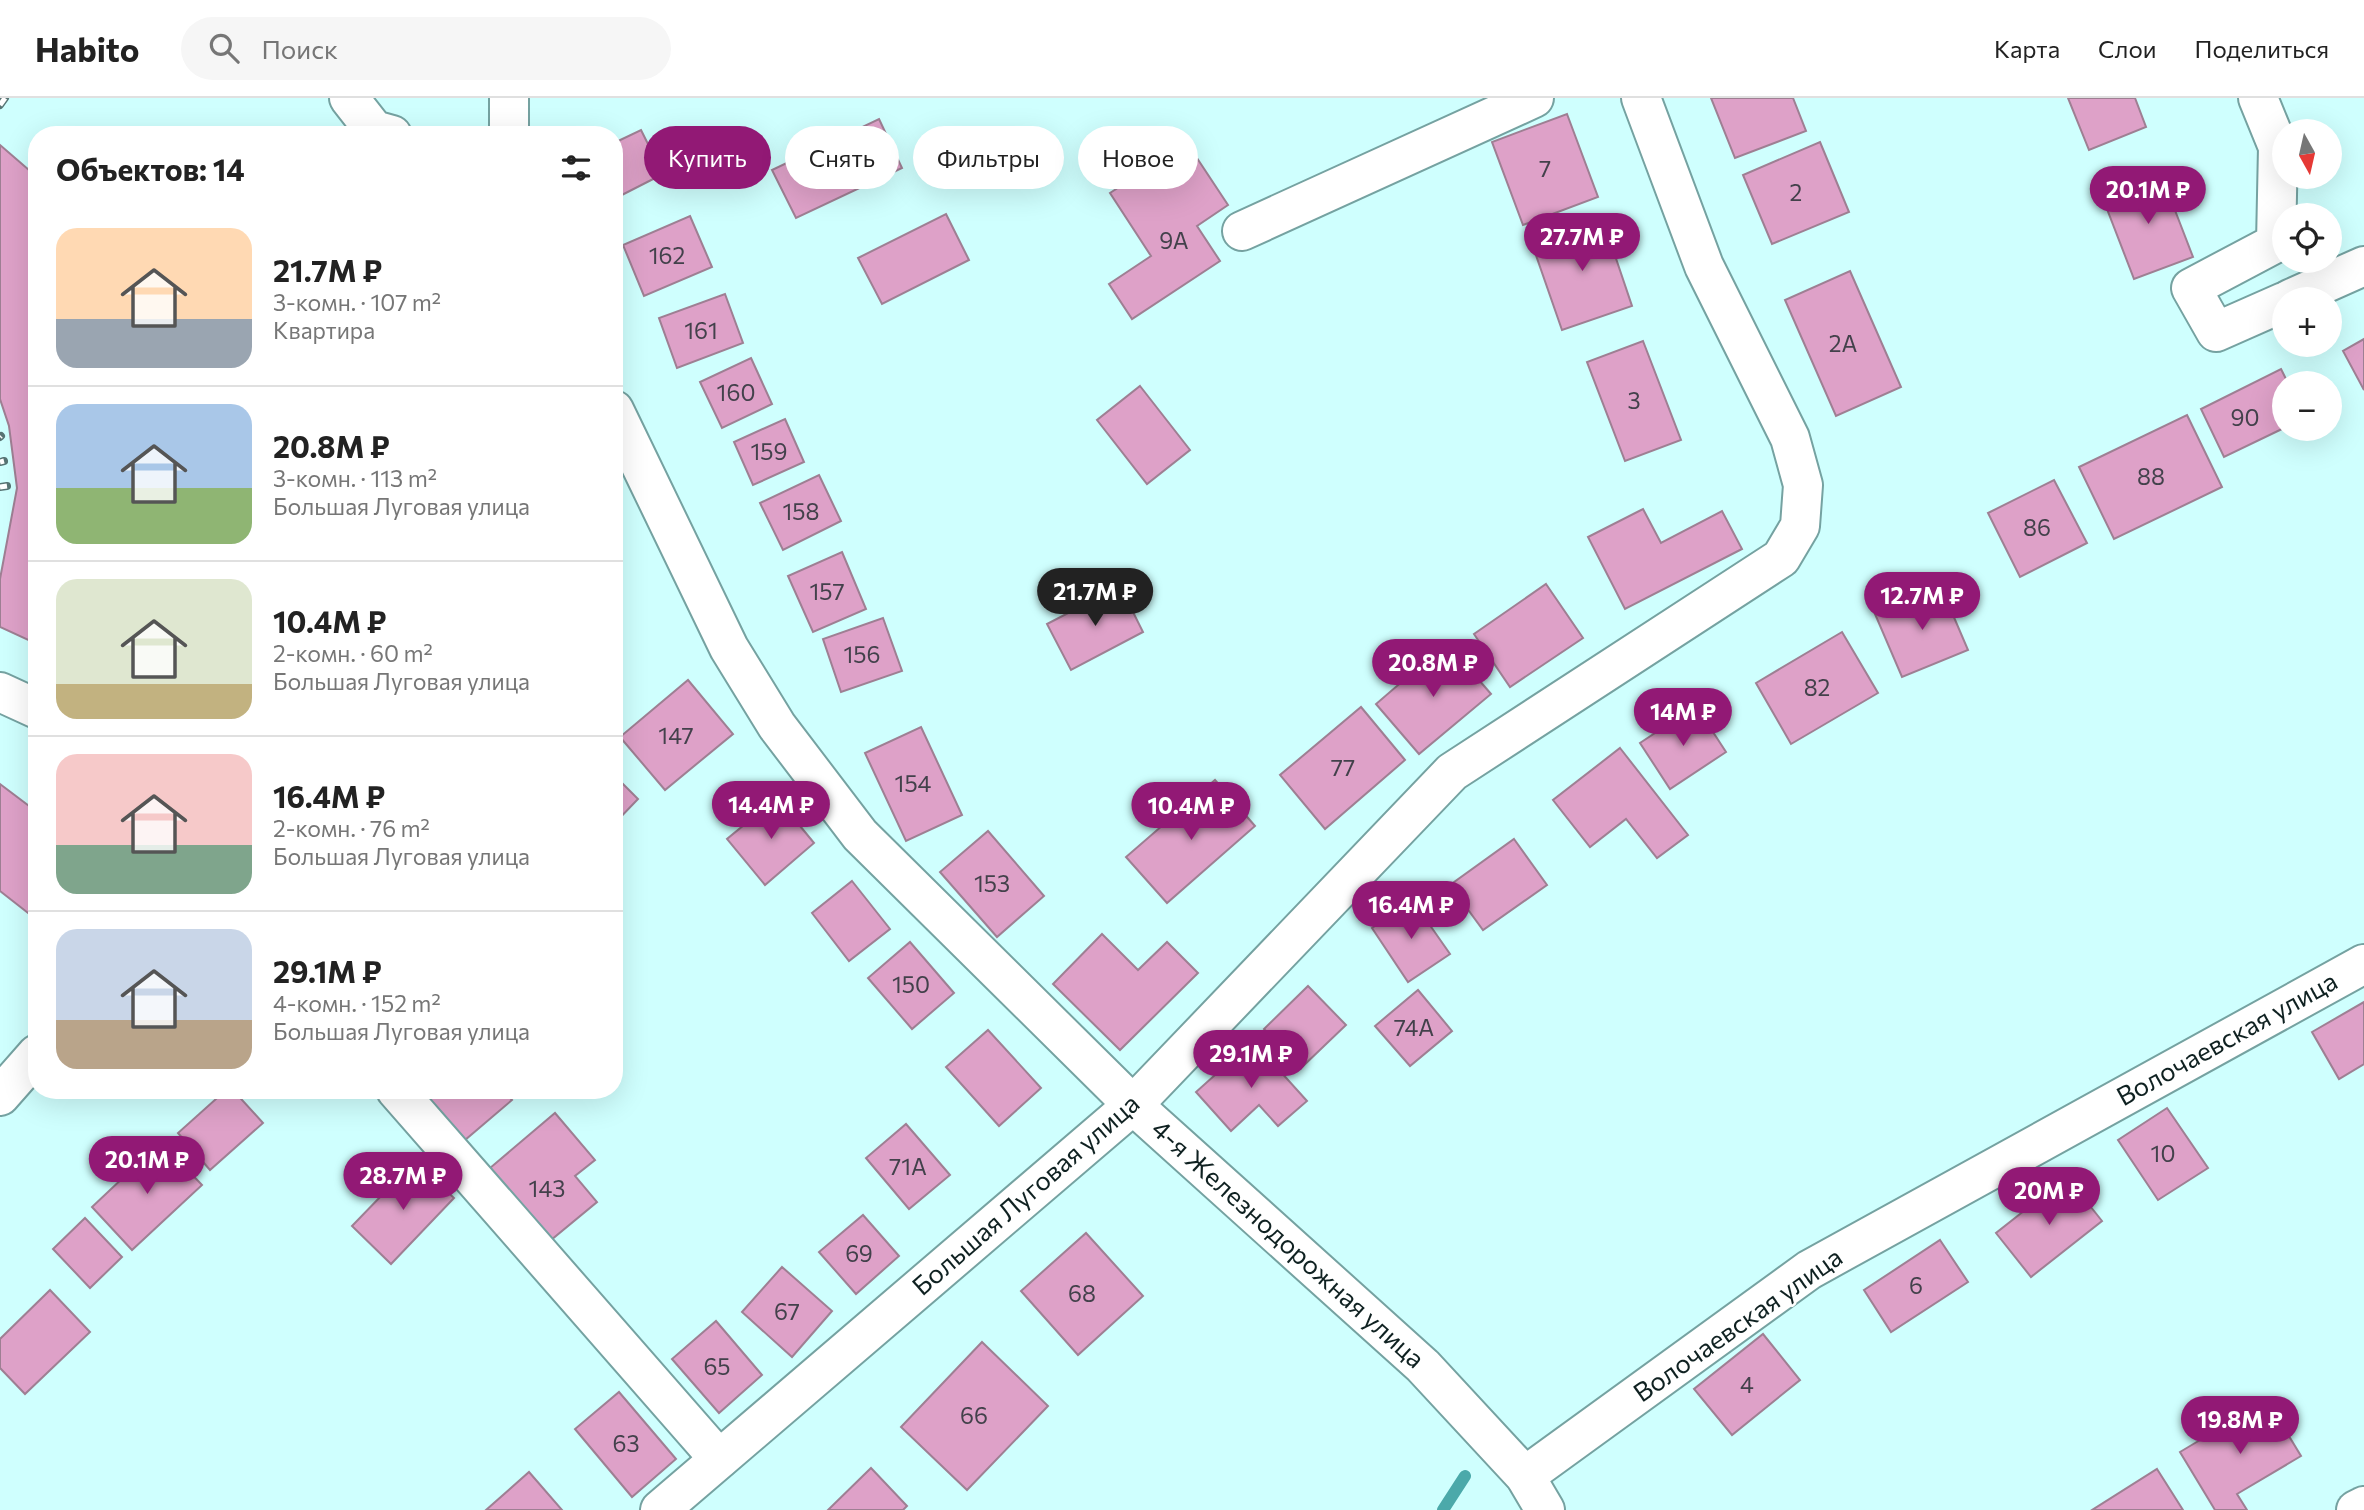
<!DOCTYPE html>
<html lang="ru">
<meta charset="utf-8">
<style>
:root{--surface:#fff;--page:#f6f6f6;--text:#222;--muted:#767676;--line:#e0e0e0;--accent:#921975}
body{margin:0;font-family:Commissioner,sans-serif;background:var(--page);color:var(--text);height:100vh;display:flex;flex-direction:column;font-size:26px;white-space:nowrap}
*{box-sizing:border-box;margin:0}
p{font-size:23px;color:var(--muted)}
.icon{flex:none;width:38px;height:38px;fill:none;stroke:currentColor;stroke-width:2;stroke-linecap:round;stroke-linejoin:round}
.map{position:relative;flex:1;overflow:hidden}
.details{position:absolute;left:28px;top:28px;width:595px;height:973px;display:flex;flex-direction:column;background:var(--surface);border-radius:28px;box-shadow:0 7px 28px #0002}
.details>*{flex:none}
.guide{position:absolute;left:644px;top:28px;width:665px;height:63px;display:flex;gap:14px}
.needle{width:46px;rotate:172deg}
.tools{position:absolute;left:2272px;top:21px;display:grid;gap:14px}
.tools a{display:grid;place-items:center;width:70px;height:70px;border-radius:50%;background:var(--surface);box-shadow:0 7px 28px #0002;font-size:35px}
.price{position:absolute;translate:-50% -60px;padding:0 16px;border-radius:24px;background:var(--accent);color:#fff;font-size:23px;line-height:46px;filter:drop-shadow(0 2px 4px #0008)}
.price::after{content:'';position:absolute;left:50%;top:42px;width:21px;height:16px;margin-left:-10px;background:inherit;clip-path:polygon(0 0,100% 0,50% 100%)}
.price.on{background:#222;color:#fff}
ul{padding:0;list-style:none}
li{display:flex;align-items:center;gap:21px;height:175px;padding:0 28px}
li+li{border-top:2px solid var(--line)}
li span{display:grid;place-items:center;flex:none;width:196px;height:140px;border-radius:21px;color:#555}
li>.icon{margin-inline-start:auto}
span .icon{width:84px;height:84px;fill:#fffc;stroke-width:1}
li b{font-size:30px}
h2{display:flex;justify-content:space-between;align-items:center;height:84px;padding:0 28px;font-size:30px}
.pill{padding:0 24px;border-radius:32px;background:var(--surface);box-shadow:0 7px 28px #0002;font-size:24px;line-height:63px}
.pill.on{background:var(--accent);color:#fff}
header{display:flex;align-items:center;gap:42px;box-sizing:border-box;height:98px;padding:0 35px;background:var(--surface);border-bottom:2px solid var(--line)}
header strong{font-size:33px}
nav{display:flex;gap:38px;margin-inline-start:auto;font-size:24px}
.search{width:490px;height:63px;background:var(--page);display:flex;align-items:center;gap:18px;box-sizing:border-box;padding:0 24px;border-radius:38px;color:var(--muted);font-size:26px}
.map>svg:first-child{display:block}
</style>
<header>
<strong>Habito</strong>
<div class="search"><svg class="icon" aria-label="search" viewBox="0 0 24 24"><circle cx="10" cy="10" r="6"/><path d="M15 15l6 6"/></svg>Поиск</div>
<nav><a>Карта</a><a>Слои</a><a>Поделиться</a></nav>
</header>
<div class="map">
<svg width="2364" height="1412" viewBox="0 0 2364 1412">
<rect width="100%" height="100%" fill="#cffffe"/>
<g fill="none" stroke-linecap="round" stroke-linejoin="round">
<polyline stroke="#4ba9aa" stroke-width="12" points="1443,1412 1465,1378"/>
</g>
<g fill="#dea1c8" stroke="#9e7f93" stroke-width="2">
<polygon points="1711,0 1793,0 1806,33 1735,60"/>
<polygon points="2068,0 2135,0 2146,29 2089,52"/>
<polygon points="1567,16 1598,99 1523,127 1492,44"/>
<polygon points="879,21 902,70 796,120 772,72"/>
<polygon points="641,32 663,76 614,101 614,45"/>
<polygon points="1820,44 1849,114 1772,146 1743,77"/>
<polygon points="1187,45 1228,107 1197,128 1220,163 1132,221 1109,186 1151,158 1110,95"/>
<polygon points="0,47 37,79 37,546 0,529 0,481 17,390 9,328 0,301"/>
<polygon points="2161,76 2193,159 2134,181 2102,98"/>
<polygon points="946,116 969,162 882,206 858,160"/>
<polygon points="690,118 712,169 644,198 623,147"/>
<polygon points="1602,119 1632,208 1562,232 1531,143"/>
<polygon points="1850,173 1901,289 1836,318 1785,202"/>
<polygon points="725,196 743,245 677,270 659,220"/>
<polygon points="2364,241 2364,292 2343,253"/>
<polygon points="1643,243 1681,342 1625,363 1587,264"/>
<polygon points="751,260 772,306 722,330 700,284"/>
<polygon points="2281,271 2288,285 2284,285 2284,330 2224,359 2201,311"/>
<polygon points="1140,288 1190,352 1147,386 1097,322"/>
<polygon points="2187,317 2222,389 2114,441 2079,369"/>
<polygon points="785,321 804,364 753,387 734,344"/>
<polygon points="819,377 841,423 783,452 760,405"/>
<polygon points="2054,382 2087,445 2020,479 1988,415"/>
<polygon points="1643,411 1661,445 1722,413 1742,451 1625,511 1588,439"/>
<polygon points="842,454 866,511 813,534 788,478"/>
<polygon points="1546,486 1583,540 1510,589 1474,536"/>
<polygon points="1120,488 1143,534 1071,572 1047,526"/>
<polygon points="1941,489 1968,552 1902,579 1875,516"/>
<polygon points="883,520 902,573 841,594 823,541"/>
<polygon points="1842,534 1878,595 1791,646 1756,585"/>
<polygon points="1447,545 1491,596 1419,656 1376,606"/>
<polygon points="688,582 733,636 665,692 620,639"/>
<polygon points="1696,608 1726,654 1670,691 1640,645"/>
<polygon points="1361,609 1405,662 1325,731 1280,677"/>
<polygon points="921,629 962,717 906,743 865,655"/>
<polygon points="1620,650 1688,737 1657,760 1626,721 1590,749 1553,702"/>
<polygon points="614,677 638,701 614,726"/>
<polygon points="1215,682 1255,728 1167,805 1126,759"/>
<polygon points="0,686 37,714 37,822 0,793"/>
<polygon points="777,700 814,745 765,787 727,741"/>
<polygon points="988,733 1044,798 997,839 940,774"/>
<polygon points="1514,741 1547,787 1483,832 1450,787"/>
<polygon points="852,783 890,831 849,863 812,815"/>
<polygon points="1413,803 1450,856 1408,884 1372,830"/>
<polygon points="1102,836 1138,872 1167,844 1198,875 1120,952 1053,886"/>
<polygon points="910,844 954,895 912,931 868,880"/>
<polygon points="1308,888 1346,927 1301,970 1264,931"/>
<polygon points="1418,892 1452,933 1410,968 1375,928"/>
<polygon points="2364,904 2364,966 2339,981 2312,934"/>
<polygon points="988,932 1041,990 999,1028 946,969"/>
<polygon points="1253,943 1307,1003 1278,1028 1259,1007 1231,1033 1196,994"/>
<polygon points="226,992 233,992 263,1025 210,1072 178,1035"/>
<polygon points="440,992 503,992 512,1002 465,1042 429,1001"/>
<polygon points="2167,1010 2208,1070 2158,1102 2118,1042"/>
<polygon points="555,1015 595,1062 575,1078 597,1104 551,1142 490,1070"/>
<polygon points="906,1026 950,1077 909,1111 866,1060"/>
<polygon points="161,1044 202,1087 132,1152 92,1109"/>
<polygon points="415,1063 454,1100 391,1166 352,1128"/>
<polygon points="2067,1079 2102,1123 2031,1179 1996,1135"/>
<polygon points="863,1117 899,1158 856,1196 819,1154"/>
<polygon points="85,1120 122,1159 90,1190 53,1151"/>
<polygon points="1086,1135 1143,1198 1078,1257 1021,1193"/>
<polygon points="1940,1142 1968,1184 1891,1234 1864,1192"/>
<polygon points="782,1169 832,1213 792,1259 742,1214"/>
<polygon points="50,1192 90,1234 25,1296 0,1270 0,1241"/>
<polygon points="716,1223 762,1277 719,1315 672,1261"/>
<polygon points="1763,1236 1800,1282 1732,1337 1694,1291"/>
<polygon points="982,1244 1048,1308 967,1392 901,1329"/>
<polygon points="619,1294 676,1361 632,1399 575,1331"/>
<polygon points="2267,1302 2301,1358 2237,1396 2247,1412 2215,1412 2180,1354"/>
<polygon points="871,1370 907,1408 903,1412 828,1412"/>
<polygon points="2157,1371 2183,1412 2092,1412"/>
<polygon points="529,1374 562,1412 486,1412"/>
</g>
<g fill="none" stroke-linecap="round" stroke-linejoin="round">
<g stroke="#75a2a1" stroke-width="42">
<g id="minor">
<polyline points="349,0 374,32 392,37"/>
<polyline points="509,0 509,37"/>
<polyline points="2258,0 2278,49 2276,145 2191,190 2216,234 2284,204"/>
<polyline points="1242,133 1534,0"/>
<polyline points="2290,201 2364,168"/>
<polyline points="614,312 729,550 777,628 860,737 1133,1007 1423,1268 1525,1378 1545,1412"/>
<polyline points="0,594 37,611"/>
<polyline points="396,992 719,1361"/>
<polyline points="0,998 37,956"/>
<polyline points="1525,1378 1809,1172 2364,866"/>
<polyline points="660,1412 1133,1007 1452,674 1781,460 1800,428 1803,387 1790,340 1704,168 1641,0"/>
<polyline points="2356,1412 2364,1408"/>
</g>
</g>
<use href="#minor" stroke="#fff" stroke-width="38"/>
<g stroke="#577474" stroke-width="8">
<g id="rail">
<polyline points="0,7 5,0"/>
<polyline points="0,339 1,338"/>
<polyline points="0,364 4,363"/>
<polyline points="0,389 7,388"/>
</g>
</g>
<use href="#rail" stroke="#fff" stroke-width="5" stroke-dasharray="16" stroke-linecap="butt"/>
</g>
<g text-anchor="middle" stroke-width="5" stroke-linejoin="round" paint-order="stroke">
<g font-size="23" fill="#43414b">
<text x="1545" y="79">7</text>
<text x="1796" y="103">2</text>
<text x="1174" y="151">9А</text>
<text x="667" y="166">162</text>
<text x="701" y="241">161</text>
<text x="1843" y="254">2А</text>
<text x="736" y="303">160</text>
<text x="1634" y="311">3</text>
<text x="2245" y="328">90</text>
<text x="769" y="362">159</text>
<text x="2151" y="387">88</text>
<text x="801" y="422">158</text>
<text x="2037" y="438">86</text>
<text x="827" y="502">157</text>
<text x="862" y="565">156</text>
<text x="1817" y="598">82</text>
<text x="676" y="646">147</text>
<text x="1343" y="678">77</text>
<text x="913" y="694">154</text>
<text x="992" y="794">153</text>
<text x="911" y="895">150</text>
<text x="1414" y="938">74А</text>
<text x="2163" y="1064">10</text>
<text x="908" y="1077">71А</text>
<text x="547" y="1099">143</text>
<text x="859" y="1164">69</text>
<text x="1916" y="1196">6</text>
<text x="1082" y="1204">68</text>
<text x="787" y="1222">67</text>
<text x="717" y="1277">65</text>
<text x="1747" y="1295">4</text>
<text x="974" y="1326">66</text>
<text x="626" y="1354">63</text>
</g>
<g font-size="26" fill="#0f2121" stroke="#fff">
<text transform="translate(2227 941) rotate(-29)" y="9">Волочаевская улица</text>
<text transform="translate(1026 1097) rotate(-41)" y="9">Большая Луговая улица</text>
<text transform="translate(1288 1146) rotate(42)" y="9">4-я Железнодорожная улица</text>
<text transform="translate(1738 1227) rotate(-35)" y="9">Волочаевская улица</text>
</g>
</g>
</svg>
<div class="tools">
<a><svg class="needle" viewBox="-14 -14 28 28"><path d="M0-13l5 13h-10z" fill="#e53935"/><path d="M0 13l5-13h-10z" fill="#767676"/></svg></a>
<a><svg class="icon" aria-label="locate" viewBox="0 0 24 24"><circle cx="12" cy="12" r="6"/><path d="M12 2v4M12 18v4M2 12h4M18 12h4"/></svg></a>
<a>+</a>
<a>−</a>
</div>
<b class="price" style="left:2148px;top:128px">20.1M ₽</b>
<b class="price" style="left:1582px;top:175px">27.7M ₽</b>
<b class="price on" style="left:1095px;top:530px">21.7M ₽</b>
<b class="price" style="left:1922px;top:534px">12.7M ₽</b>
<b class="price" style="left:1433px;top:601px">20.8M ₽</b>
<b class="price" style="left:1683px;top:650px">14M ₽</b>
<b class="price" style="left:771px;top:743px">14.4M ₽</b>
<b class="price" style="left:1191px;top:744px">10.4M ₽</b>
<b class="price" style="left:1411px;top:843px">16.4M ₽</b>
<b class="price" style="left:1251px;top:992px">29.1M ₽</b>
<b class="price" style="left:147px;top:1098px">20.1M ₽</b>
<b class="price" style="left:403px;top:1114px">28.7M ₽</b>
<b class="price" style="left:2049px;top:1129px">20M ₽</b>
<b class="price" style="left:2240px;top:1358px">19.8M ₽</b>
<div class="guide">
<a class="pill on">Купить</a>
<a class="pill">Снять</a>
<a class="pill">Фильтры</a>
<a class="pill">Новое</a>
</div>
<section class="details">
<h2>Объектов: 14<svg class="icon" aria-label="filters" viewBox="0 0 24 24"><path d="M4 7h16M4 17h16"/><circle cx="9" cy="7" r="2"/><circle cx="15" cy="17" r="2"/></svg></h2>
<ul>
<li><span style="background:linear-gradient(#ffd9b3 65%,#9aa5b1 0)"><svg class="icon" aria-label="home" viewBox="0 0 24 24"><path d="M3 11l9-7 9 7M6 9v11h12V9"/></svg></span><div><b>21.7M ₽</b><p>3-комн. · 107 m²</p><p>Квартира</p></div></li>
<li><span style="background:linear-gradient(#a9c7e8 60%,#8fb573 0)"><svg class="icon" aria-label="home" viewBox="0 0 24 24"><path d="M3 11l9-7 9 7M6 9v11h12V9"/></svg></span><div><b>20.8M ₽</b><p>3-комн. · 113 m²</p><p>Большая Луговая улица</p></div></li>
<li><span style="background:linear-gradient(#dfe7d0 75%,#c2b280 0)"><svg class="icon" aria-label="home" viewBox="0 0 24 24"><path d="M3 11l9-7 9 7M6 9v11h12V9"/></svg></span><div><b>10.4M ₽</b><p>2-комн. · 60 m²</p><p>Большая Луговая улица</p></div></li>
<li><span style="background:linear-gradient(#f6c9c9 65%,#7fa58c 0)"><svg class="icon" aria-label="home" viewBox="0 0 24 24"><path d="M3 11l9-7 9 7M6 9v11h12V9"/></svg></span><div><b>16.4M ₽</b><p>2-комн. · 76 m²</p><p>Большая Луговая улица</p></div></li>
<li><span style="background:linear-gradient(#c9d6e8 65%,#b9a48a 0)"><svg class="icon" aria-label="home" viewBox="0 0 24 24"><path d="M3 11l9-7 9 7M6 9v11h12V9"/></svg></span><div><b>29.1M ₽</b><p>4-комн. · 152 m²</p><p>Большая Луговая улица</p></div></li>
</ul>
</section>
</div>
